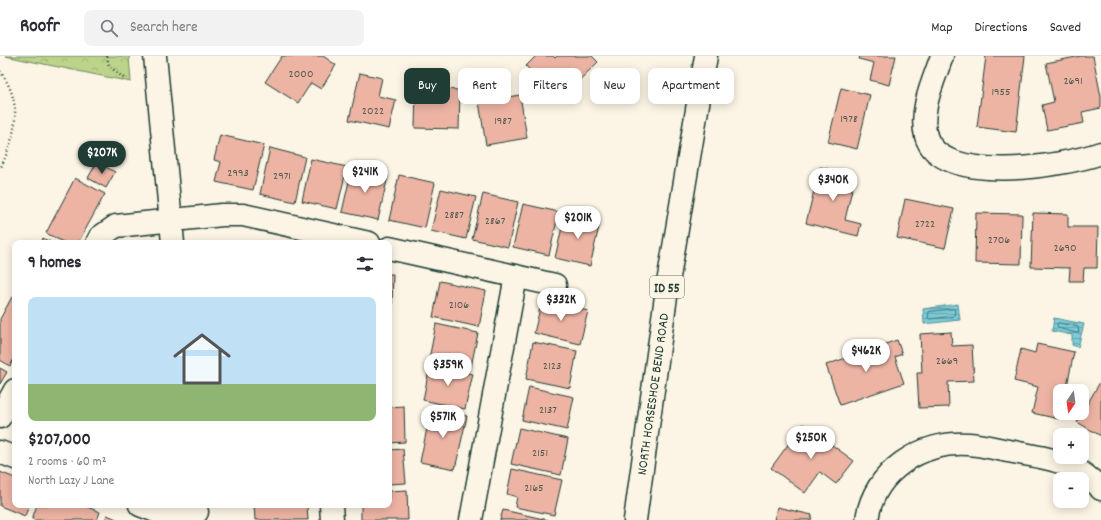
<!DOCTYPE html>
<meta charset="utf-8">
<style>
:root{--surface:#fff;--page:#f2f2f3;--text:#2b2b33;--muted:#7c7c81;--line:#e1e1e2;--accent:#1f3d34}
body{margin:0;font-family:Dekko,sans-serif;background:var(--page);color:var(--text);height:100vh;display:flex;flex-direction:column;font-size:15px;white-space:nowrap}
*{box-sizing:border-box;margin:0}
p{font-size:13px;color:var(--muted)}
.icon{flex:none;width:22px;height:22px;fill:none;stroke:currentColor;stroke-width:2;stroke-linecap:round;stroke-linejoin:round}
.map{position:relative;flex:1;overflow:hidden}
.details{position:absolute;left:12px;top:184px;width:380px;height:268px;display:flex;flex-direction:column;background:var(--surface);border-radius:8px;box-shadow:0 2px 10px #0003}
.details>*{flex:none}
.banner{position:absolute;left:404px;top:12px;width:380px;height:36px;display:flex;gap:8px}
.needle{width:26px;rotate:193deg}
.fabs{position:absolute;left:1053px;top:328px;display:grid;gap:8px}
.fabs a{display:grid;place-items:center;width:36px;height:36px;border-radius:8px;background:var(--surface);box-shadow:0 2px 10px #0003;font-size:20px}
.price{position:absolute;translate:-50% -34px;padding:0 9px;border-radius:14px;background:#fff;color:#222;font-size:13px;line-height:26px;filter:drop-shadow(0 1px 2px #0008)}
.price::after{content:'';position:absolute;left:50%;top:24px;width:12px;height:9px;margin-left:-6px;background:inherit;clip-path:polygon(0 0,100% 0,50% 100%)}
.price.current{background:var(--accent);color:#fff}
ul{padding:0;list-style:none}
li{display:grid;align-content:center;gap:8px;height:212px;padding:0 16px}
li span{display:grid;place-items:center;height:124px;border-radius:8px;color:#555}
li>.icon{margin-inline-start:auto}
span .icon{width:72px;height:72px;fill:#fffc;stroke-width:1}
li b{font-size:17px}
h2{display:flex;justify-content:space-between;align-items:center;height:48px;padding:0 16px;font-size:17px}
.pill{padding:0 14px;border-radius:8px;background:var(--surface);box-shadow:0 2px 10px #0003;font-size:14px;line-height:36px}
.pill.current{background:var(--accent);color:#fff}
header{display:flex;align-items:center;gap:24px;box-sizing:border-box;height:56px;padding:0 20px;background:var(--surface);border-bottom:1px solid var(--line)}
header strong{font-size:19px}
nav{display:flex;gap:22px;margin-inline-start:auto;font-size:14px}
.search{width:280px;height:36px;background:var(--page);display:flex;align-items:center;gap:10px;box-sizing:border-box;padding:0 14px;border-radius:8px;color:var(--muted);font-size:15px}
.map>svg:first-child{display:block}
</style>
<header>
<strong>Roofr</strong>
<div class="search"><svg class="icon" aria-label="search" viewBox="0 0 24 24"><circle cx="10" cy="10" r="6"/><path d="M15 15l6 6"/></svg>Search here</div>
<nav><a>Map</a><a>Directions</a><a>Saved</a></nav>
</header>
<div class="map">
<svg width="1101" height="464" viewBox="0 0 1101 464">
<defs>
<pattern id="park-crowns" width="20" height="18" patternUnits="userSpaceOnUse"><rect width="20" height="18" fill="#bbd38a"/><path d="M2 6a3 3 0 1 1 6 0M12 15a3 3 0 1 1 6 0" fill="none" stroke="#a0b678"/></pattern>
<pattern id="water-rules" width="6" height="5" patternUnits="userSpaceOnUse"><rect width="6" height="5" fill="#7bcbd8"/><path d="M0 2.5h6" fill="none" stroke="#64a6b0"/></pattern>
</defs>
<rect width="100%" height="100%" fill="#fcf5e5"/>
<filter id="ink" filterUnits="userSpaceOnUse"><feTurbulence type="fractalNoise" baseFrequency=".025" numOctaves="2"/><feDisplacementMap in="SourceGraphic" scale="8" xChannelSelector="R" yChannelSelector="G"/><feConvolveMatrix kernelMatrix="1 2 1 2 8 2 1 2 1" color-interpolation-filters="sRGB"/></filter>
<g filter="url(#ink)">
<polygon fill="url(#park-crowns)" stroke="#6d885f" points="5,0 129,0 131,26"/>
<g fill="url(#water-rules)" stroke="#569296">
<polygon points="958,248 960,264 924,268 923,253"/>
<polygon points="1054,262 1084,268 1078,291 1072,289 1072,279 1052,275"/>
</g>
<g fill="none" stroke-linecap="round" stroke-linejoin="round">
<g stroke="#447676" stroke-width="1">
<polygon points="953,253 955,254 954,260 930,263 928,262 929,256"/>
<polygon points="1059,267 1078,271 1079,276 1076,277 1058,272 1057,268"/>
</g>
</g>
<g fill="#edb4a4" stroke="#1f3d34">
<polygon points="282,0 323,0 336,9 321,33 311,27 298,47 265,26"/>
<polygon points="536,0 553,0 555,2 557,0 592,0 598,6 559,44 526,10"/>
<polygon points="860,0 896,0 889,29 870,24 874,7 859,3"/>
<polygon points="986,0 1025,0 1016,76 977,71"/>
<polygon points="1081,0 1093,0 1101,41 1101,52 1082,56 1084,67 1047,74 1042,49 1054,46 1046,7"/>
<polygon points="360,17 382,22 378,40 396,44 389,73 349,64"/>
<polygon points="416,32 460,34 459,73 415,72"/>
<polygon points="841,32 870,39 857,93 828,86"/>
<polygon points="520,39 527,82 486,89 479,46"/>
<polygon points="220,79 264,89 253,134 216,126 221,106 214,104"/>
<polygon points="270,92 305,101 295,146 260,138"/>
<polygon points="311,103 347,111 337,153 302,145"/>
<polygon points="97,106 115,116 106,132 88,122"/>
<polygon points="820,111 855,120 845,164 861,168 858,180 806,167"/>
<polygon points="352,112 388,120 378,164 342,156"/>
<polygon points="399,119 435,127 425,172 389,164"/>
<polygon points="75,122 105,138 78,187 65,187 46,177"/>
<polygon points="441,133 476,141 466,183 431,175"/>
<polygon points="483,138 518,146 508,191 472,183"/>
<polygon points="905,143 954,153 945,192 897,182"/>
<polygon points="523,148 559,156 549,199 513,191"/>
<polygon points="976,157 1022,158 1021,208 975,207"/>
<polygon points="1033,157 1068,158 1068,171 1098,171 1097,212 1084,212 1083,225 1069,225 1070,212 1031,211"/>
<polygon points="565,158 600,166 590,210 555,202"/>
<polygon points="43,182 52,187 41,187"/>
<polygon points="389,218 393,218 392,251 389,251"/>
<polygon points="440,225 486,235 479,271 433,261"/>
<polygon points="12,241 15,243 15,301 10,310 0,304 0,263"/>
<polygon points="542,244 588,255 580,288 534,277"/>
<polygon points="436,268 478,277 471,311 429,303"/>
<polygon points="951,276 952,290 972,289 974,325 948,326 949,351 919,352 917,317 922,317 920,278"/>
<polygon points="897,284 902,298 895,301 904,327 840,349 826,309"/>
<polygon points="533,286 577,295 570,332 526,323"/>
<polygon points="1037,288 1074,296 1066,335 1060,335 1059,363 1032,357 1038,331 1014,325 1021,293 1035,297"/>
<polygon points="430,309 473,318 465,353 423,344"/>
<polygon points="0,312 7,316 0,328"/>
<polygon points="1100,326 1101,326 1101,380 1077,366"/>
<polygon points="529,331 574,341 567,374 522,364"/>
<polygon points="404,350 405,386 389,387 389,351"/>
<polygon points="431,353 467,360 455,413 420,406"/>
<polygon points="803,368 854,405 836,428 820,416 805,437 771,412"/>
<polygon points="519,372 568,383 561,419 511,408"/>
<polygon points="403,393 406,427 389,428 389,394"/>
<polygon points="512,413 562,424 554,459 515,451 517,441 507,438"/>
<polygon points="0,416 15,422 15,449 29,449 25,460 0,450"/>
<polygon points="407,434 408,464 361,464 361,449 389,449 389,435"/>
<polygon points="37,449 82,449 100,456 97,464 34,464 32,463"/>
<polygon points="254,449 307,449 308,464 255,464"/>
<polygon points="777,451 812,459 811,464 774,464"/>
<polygon points="503,454 548,464 500,464"/>
<polygon points="107,459 119,464 105,464"/>
</g>
<g fill="none" stroke-linecap="round" stroke-linejoin="round">
<g stroke="#1f3d34" stroke-width="25">
<g id="minor">
<polyline points="155,0 173,187"/>
<path d="M942,0C934,24 919,54 926,80C941,131 1064,110 1101,97"/>
<polyline points="97,187 100,181 116,170 222,159 243,159 369,187"/>
<polyline points="389,192 555,229"/>
<polyline points="0,361 15,334"/>
<polyline points="0,396 15,402"/>
<polyline points="140,449 166,459 197,456"/>
<polyline points="331,449 332,464"/>
<polyline points="471,464 516,220"/>
<path d="M867,464C873,416 922,384 969,388C984,389 999,394 1014,396C1033,400 1053,402 1070,410C1080,414 1089,423 1098,429L1101,433"/>
</g>
</g>
<g stroke="#1f3d34" stroke-width="25">
<polyline id="highway" points="635,464 667,233 706,0"/>
</g>
<g stroke="#1f3d34" stroke-width="2.5" stroke-dasharray="1 3" stroke-linecap="butt">
<polyline points="107,0 109,10 125,23"/>
<path d="M0,15C24,48 16,79 0,113"/>
</g>
<use href="#minor" stroke="#fcf5e5" stroke-width="22"/>
<use href="#highway" stroke="#fcf5e5" stroke-width="22"/>
</g>
</g>
<g text-anchor="middle" stroke-width="4" stroke-linejoin="round" paint-order="stroke">
<g font-size="12" fill="#525b50">
<text x="301" y="21">2000</text>
<text x="1073" y="28">2691</text>
<text x="1001" y="39">1955</text>
<text x="373" y="58">2022</text>
<text x="849" y="66">1978</text>
<text x="503" y="68">1987</text>
<text x="238" y="120">2993</text>
<text x="282" y="123">2971</text>
<text x="454" y="162">2887</text>
<text x="495" y="168">2867</text>
<text x="925" y="171">2722</text>
<text x="999" y="187">2706</text>
<text x="1065" y="195">2690</text>
<text x="459" y="252">2106</text>
<text x="947" y="308">2669</text>
<text x="552" y="313">2123</text>
<text x="548" y="357">2137</text>
<text x="540" y="400">2151</text>
<text x="534" y="435">2165</text>
</g>
<rect fill="#fcf5e5" stroke="#617469" stroke-width="1" x="650" y="220" width="34" height="22" rx="3"/>
<g font-size="13" font-weight="bold" fill="#1f3d34">
<text x="667" y="236">ID 55</text>
</g>
<g font-size="14" fill="#1f3d34" stroke="#fcf5e5">
<text transform="translate(652 338) rotate(-82)" y="5">NORTH HORSESHOE BEND ROAD</text>
</g>
</g>
</svg>
<div class="fabs">
<a><svg class="needle" viewBox="-14 -14 28 28"><path d="M0-13l5 13h-10z" fill="#e53935"/><path d="M0 13l5-13h-10z" fill="#7c7c81"/></svg></a>
<a>+</a>
<a>−</a>
</div>
<b class="price current" style="left:102px;top:119px">$207K</b>
<b class="price" style="left:365px;top:138px">$241K</b>
<b class="price" style="left:833px;top:146px">$340K</b>
<b class="price" style="left:578px;top:184px">$201K</b>
<b class="price" style="left:561px;top:266px">$332K</b>
<b class="price" style="left:866px;top:317px">$462K</b>
<b class="price" style="left:448px;top:331px">$359K</b>
<b class="price" style="left:443px;top:383px">$571K</b>
<b class="price" style="left:811px;top:404px">$250K</b>
<div class="banner">
<a class="pill current">Buy</a>
<a class="pill">Rent</a>
<a class="pill">Filters</a>
<a class="pill">New</a>
<a class="pill">Apartment</a>
</div>
<section class="details">
<h2>9 homes<svg class="icon" aria-label="filters" viewBox="0 0 24 24"><path d="M4 7h16M4 17h16"/><circle cx="9" cy="7" r="2"/><circle cx="15" cy="17" r="2"/></svg></h2>
<ul>
<li><span style="background:linear-gradient(#bfe0f5 70%,#8fb573 0)"><svg class="icon" aria-label="home" viewBox="0 0 24 24"><path d="M3 11l9-7 9 7M6 9v11h12V9"/></svg></span><div><b>$207,000</b><p>2 rooms · 60 m²</p><p>North Lazy J Lane</p></div></li>
</ul>
</section>
</div>
